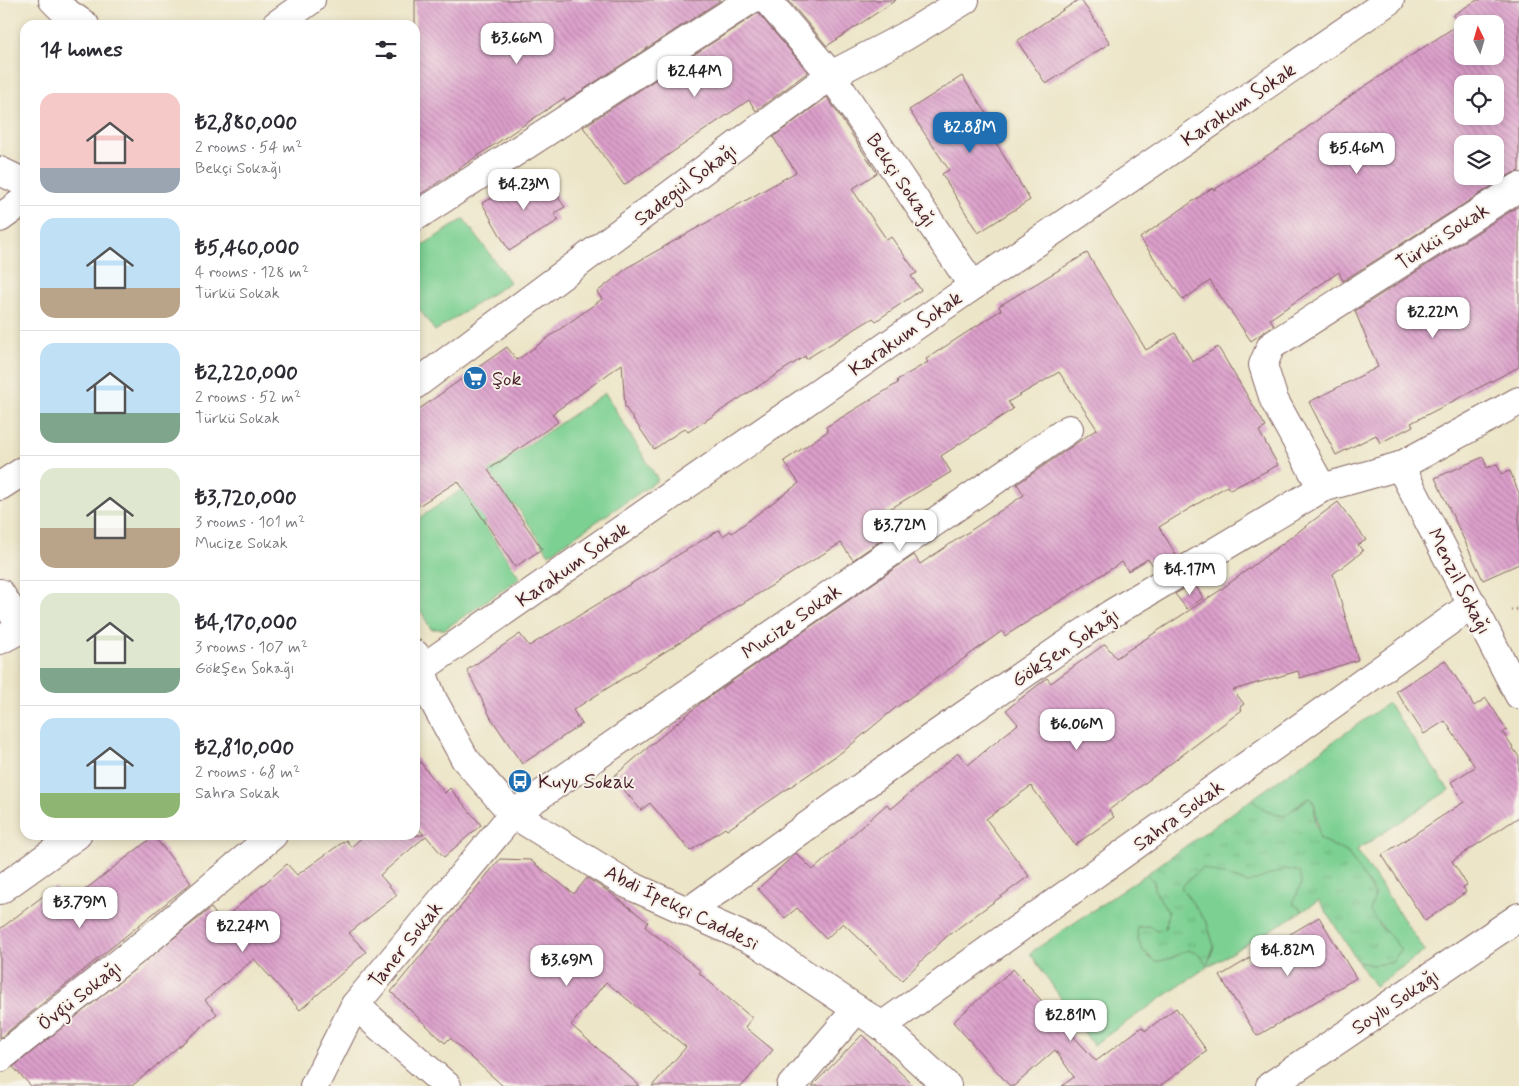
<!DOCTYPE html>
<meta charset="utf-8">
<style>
:root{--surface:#fff;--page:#f7f7f7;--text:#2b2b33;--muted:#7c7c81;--line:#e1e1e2;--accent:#1f6fb2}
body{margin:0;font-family:Mynerve,sans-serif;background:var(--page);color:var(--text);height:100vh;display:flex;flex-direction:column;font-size:19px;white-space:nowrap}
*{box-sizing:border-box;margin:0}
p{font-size:16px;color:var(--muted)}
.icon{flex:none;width:28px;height:28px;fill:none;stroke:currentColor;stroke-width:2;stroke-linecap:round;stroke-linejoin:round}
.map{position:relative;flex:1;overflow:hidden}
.sheet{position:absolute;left:20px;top:20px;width:400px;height:820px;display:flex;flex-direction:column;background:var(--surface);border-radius:15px;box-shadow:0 2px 8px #0003}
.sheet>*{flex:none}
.needle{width:32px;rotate:355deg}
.tools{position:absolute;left:1454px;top:15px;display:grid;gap:10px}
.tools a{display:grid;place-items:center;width:50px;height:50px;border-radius:10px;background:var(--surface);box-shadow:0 2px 8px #0003;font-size:25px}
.price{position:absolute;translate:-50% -42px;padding:0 11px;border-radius:10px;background:#fff;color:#222;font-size:16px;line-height:32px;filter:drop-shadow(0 1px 2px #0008)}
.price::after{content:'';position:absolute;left:50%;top:30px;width:15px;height:11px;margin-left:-8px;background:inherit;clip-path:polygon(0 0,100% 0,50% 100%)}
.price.active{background:var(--accent);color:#fff}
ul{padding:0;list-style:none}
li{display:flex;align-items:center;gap:15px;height:125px;padding:0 20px}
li+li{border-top:1px solid var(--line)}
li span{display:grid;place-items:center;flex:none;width:140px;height:100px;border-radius:15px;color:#555}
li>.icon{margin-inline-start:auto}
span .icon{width:60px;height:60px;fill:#fffc;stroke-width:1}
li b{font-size:21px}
h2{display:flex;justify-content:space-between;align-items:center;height:60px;padding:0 20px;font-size:21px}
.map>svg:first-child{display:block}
</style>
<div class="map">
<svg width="1519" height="1086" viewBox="0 0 1519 1086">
<defs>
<pattern id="grass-tufts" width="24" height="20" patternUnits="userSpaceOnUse" patternTransform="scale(1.25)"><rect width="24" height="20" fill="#7cd092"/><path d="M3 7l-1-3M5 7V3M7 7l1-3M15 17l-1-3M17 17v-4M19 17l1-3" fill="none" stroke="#6db27e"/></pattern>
<pattern id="building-back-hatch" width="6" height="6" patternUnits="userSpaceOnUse" patternTransform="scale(1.25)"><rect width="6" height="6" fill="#dc9fcb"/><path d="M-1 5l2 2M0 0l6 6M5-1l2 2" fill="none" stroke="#b481a5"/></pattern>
</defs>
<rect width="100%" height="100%" fill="#f7f3e8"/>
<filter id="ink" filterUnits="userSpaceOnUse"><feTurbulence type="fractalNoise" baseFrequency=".02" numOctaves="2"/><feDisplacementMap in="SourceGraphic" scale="10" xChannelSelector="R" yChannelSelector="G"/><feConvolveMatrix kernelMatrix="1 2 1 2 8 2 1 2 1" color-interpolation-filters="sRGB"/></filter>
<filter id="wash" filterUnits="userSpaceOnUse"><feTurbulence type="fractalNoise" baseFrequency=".0096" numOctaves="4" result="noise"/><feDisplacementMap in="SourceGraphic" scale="20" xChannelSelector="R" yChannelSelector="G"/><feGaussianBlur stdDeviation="1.12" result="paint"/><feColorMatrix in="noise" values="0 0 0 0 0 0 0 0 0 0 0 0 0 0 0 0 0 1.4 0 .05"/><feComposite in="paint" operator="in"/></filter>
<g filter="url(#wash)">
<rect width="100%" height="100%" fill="#ece5c7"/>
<path fill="url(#grass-tufts)" stroke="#63785e" d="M1309,798L1314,801L1316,826L1348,853L1375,894L1379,926L1390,934L1401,950L1391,963L1372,965L1358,962L1319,900L1303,911L1293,905L1296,892L1248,883L1202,868L1181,887L1207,923L1214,946L1207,967L1188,950L1172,958L1156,962C1142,952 1137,945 1137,927L1149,926L1168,913L1154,889V881L1145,875L1252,799L1266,811L1284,816Z"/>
<g fill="#7cd092" stroke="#63785e">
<polygon points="464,219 510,282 435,331 415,303 415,250"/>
<polygon points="605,393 658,480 549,554 515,504 483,523 520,578 445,629 431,629 415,601 415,521"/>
<path d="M1388,703L1449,790L1357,850L1425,951L1375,986L1358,962L1372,965L1391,963L1401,950C1391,935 1379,926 1370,911L1375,894L1348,853L1320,839L1314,801L1308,798L1284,816L1266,811L1252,799Z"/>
<path d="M1202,868L1248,883L1286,869L1299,872L1301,884L1293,904L1303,911L1207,967L1093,1045L1030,953L1145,875L1154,881V889L1168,912L1165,929L1156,931L1149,926L1137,927C1137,945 1142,953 1156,962L1172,958L1188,950L1199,954L1207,966L1214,946L1207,923L1181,887Z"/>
</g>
<g id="blocks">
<g fill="url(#building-back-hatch)" fill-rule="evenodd">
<polygon points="415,0 721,0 566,101 564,98 415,198"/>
<polygon points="788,0 896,0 827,46"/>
<polygon points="1078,0 1081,0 1110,43 1046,84 1017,41"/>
<path d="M1477,0H1519V171L1511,174L1343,281L1339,272L1270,319L1274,325L1251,341L1210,281L1183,300L1140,238L1212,188L1214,190L1282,146L1353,94L1459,24L1453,15ZM1462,24H1495V56H1462ZM1462,84H1495V116H1462ZM1462,144H1495V176H1462Z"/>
<polygon points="758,13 808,72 756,111 749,100 624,185 583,127"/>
<polygon points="962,76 992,122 986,126 1030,200 978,233 942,174 949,170 909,110"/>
<polygon points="827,97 877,173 852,189 887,240 891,237 917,273 911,276 921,290 876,321 873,318 806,359 805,356 688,432 685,428 654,449 625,407 622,364 552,414 558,422 488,470 542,549 515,567 458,481 415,508 415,412 507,347 517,360 602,299 597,292 630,266 796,172 773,137"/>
<polygon points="542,174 565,207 554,213 559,220 509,251 482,203"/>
<polygon points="1519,206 1519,367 1411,423 1413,426 1380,443 1376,435 1336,455 1309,402 1378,367 1355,311"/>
<polygon points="1087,253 1146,350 1175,333 1193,362 1218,347 1266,427 1259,431 1278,465 1230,490 1227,486 1159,527 1177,556 1156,569 1148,559 1128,571 1122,562 1005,636 1002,631 894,709 846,749 727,830 725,828 690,851 650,803 641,810 613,777 702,702 914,555 920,564 1024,495 1017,484 1097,429 1059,372 1008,402 1013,409 941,456 951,472 885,512 897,529 853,560 841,543 701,629 573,710 582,724 522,764 491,718 467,670 520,634 529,646 719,530 723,536 730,531 732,533 799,483 784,461 828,431 826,427 898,383 897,380 928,362 926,359 1001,310 999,306"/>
<polygon points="1483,457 1487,468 1497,464 1501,474 1510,471 1519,493 1519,564 1483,580 1435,478"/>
<polygon points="1338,502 1366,540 1358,545 1363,551 1333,574 1358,660 1300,678 1298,671 1233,690 1244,704 1240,707 1242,710 1109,810 1114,817 1075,845 1031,786 986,819 1029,876 946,937 902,980 843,923 826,939 797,908 785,918 758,889 796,853 813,870 887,804 891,809 958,753 968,765 1018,724 1006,710 1047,678 1051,683 1105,644 1116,658 1219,591"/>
<polygon points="1194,583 1203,598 1187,609 1175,594"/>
<polygon points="1445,660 1474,706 1486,698 1507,730 1503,733 1519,757 1519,817 1452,861 1467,885 1463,887 1466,892 1425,921 1382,855 1464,802 1451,782 1475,767 1445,721 1424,734 1396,691"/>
<polygon points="415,756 445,793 450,788 481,825 444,857 426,836 380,875 397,895 349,933 366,952 300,1010 254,959 205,1000 217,1014 132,1086 31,1086 13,1067 211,908 221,921 287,864 297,875 346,840 351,847 365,835 424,835 415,824"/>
<polygon points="154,836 191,883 0,1038 0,929 55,887 68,903"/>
<polygon points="500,859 530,860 574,894 587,878 611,893 648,922 645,927 701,971 699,973 752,1018 745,1027 773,1050 742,1086 652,1086 686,1047 606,982 571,1025 640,1086 503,1086 450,1038 445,1043 391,992"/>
<polygon points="1319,917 1356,978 1257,1036 1220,976"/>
<polygon points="1013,969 1096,1061 1142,1027 1145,1031 1176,1008 1207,1051 1160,1086 1062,1086 1074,1077 1055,1050 1014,1086 1010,1086 953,1022"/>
<polygon points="862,1035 914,1086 812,1086"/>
</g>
</g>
</g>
<g filter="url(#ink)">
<use href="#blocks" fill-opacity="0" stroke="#836462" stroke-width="1"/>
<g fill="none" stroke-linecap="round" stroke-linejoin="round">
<g stroke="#836462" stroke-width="30">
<g id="minor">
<polyline points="53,0 63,10 85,25"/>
<polyline points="767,0 831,75 973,286"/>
<polyline points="276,25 311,0"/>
<polyline points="0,171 25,183"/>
<polyline points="415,217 750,0"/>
<polyline points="0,218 25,200"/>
<polyline points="415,385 831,75 904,37 965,0"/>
<polyline points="1400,466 1519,695"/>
<polyline points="0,486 25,470"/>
<polyline points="1322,488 1274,400 1263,365 1271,346 1519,187"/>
<polyline points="0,593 22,628"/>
<polyline points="0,640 25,627"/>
<polyline points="415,654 433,700 465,759 513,814 627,884 758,943 882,1026 947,1086"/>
<polyline points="421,669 973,286 1390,0"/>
<polyline points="0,890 77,835"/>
<polyline points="689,911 899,760 1111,614 1322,488 1400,466 1519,401"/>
<polyline points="355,1005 447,1086"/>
<polyline points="882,1026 1473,604"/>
<polyline points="0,1058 147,941 273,835"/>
<polyline points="314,1086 355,1005 513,814 1069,429"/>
<polyline points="791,1086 857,1009"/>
<polyline points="1270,1086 1519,917"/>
</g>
</g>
<polyline stroke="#836462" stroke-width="3" stroke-dasharray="1 4" stroke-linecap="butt" points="1511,610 1519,609"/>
<use href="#minor" stroke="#fff" stroke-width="28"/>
</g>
</g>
<defs>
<g id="supermarket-disc" transform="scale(1.25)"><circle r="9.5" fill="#1f6fb2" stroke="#f7f3e8"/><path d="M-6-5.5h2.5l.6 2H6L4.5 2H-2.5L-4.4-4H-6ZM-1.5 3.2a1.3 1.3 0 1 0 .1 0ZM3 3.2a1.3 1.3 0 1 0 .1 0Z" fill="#fff"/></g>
<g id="bus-disc" transform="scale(1.25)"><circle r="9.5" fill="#1f6fb2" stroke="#f7f3e8"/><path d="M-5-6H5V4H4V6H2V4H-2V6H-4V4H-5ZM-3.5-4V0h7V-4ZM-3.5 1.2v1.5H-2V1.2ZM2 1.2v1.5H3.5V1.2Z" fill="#fff"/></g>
</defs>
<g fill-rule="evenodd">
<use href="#supermarket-disc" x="475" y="378"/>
<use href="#bus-disc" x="520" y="781"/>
</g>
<g text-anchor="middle" stroke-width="4" stroke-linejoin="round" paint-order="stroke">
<g font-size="20" fill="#4a1f2b" stroke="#f7f3e8">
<text transform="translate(1238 104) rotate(-34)" y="7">Karakum Sokak</text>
<text transform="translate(902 180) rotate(56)" y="7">Bekçi Sokağı</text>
<text transform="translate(685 184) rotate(-37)" y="7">Sadegül Sokağı</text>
<text transform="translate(1442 236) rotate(-33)" y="7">Türkü Sokak</text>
<text transform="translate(905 333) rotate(-35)" y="7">Karakum Sokak</text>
<text transform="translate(572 564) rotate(-35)" y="7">Karakum Sokak</text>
<text transform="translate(1460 581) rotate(63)" y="7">Menzil Sokağı</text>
<text transform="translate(791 621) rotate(-35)" y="7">Mucize Sokak</text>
<text transform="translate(1065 647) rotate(-34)" y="7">Gökşen Sokağı</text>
<text transform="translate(1178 815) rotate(-36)" y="7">Sahra Sokak</text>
<text transform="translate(682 907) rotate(26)" y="7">Abdi İpekçi Caddesi</text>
<text transform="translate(405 944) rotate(-51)" y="7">Taner Sokak</text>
<text transform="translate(79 995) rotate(-38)" y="7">Övgü Sokağı</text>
<text transform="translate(1395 1001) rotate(-34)" y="7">Soylu Sokağı</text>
</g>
<g font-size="20" fill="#4a1f2b" stroke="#f7f3e8" text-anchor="start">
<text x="492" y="385">Şok</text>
<text x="538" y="788">Kuyu Sokak</text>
</g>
</g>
</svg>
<div class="tools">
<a><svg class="needle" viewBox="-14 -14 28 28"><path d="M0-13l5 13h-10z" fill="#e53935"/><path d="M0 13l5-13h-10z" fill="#7c7c81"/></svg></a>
<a><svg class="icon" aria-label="locate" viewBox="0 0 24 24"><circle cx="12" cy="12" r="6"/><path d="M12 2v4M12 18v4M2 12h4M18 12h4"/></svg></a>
<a><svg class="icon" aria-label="layers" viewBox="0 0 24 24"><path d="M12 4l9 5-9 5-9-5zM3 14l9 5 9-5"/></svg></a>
</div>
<b class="price" style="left:517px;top:65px">₺3.66M</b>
<b class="price" style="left:695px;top:98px">₺2.44M</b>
<b class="price active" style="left:970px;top:154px">₺2.88M</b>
<b class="price" style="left:1357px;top:175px">₺5.46M</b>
<b class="price" style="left:524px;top:211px">₺4.23M</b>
<b class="price" style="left:1433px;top:339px">₺2.22M</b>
<b class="price" style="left:900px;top:552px">₺3.72M</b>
<b class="price" style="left:1190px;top:596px">₺4.17M</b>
<b class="price" style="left:1077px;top:751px">₺6.06M</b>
<b class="price" style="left:80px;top:929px">₺3.79M</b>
<b class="price" style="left:243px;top:953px">₺2.24M</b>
<b class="price" style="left:1288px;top:977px">₺4.82M</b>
<b class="price" style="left:567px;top:987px">₺3.69M</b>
<b class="price" style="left:1071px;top:1042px">₺2.81M</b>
<section class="sheet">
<h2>14 homes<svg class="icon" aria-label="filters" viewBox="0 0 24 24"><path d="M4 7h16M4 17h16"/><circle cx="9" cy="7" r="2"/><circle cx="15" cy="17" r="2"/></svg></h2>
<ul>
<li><span style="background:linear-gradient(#f6c9c9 75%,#9aa5b1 0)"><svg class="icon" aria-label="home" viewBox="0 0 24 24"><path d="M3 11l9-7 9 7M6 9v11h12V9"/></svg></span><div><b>₺2,880,000</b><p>2 rooms · 54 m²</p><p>Bekçi Sokağı</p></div></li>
<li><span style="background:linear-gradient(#bfe0f5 70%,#b9a48a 0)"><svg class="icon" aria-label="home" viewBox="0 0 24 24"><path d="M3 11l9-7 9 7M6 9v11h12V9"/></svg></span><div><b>₺5,460,000</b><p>4 rooms · 128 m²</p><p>Türkü Sokak</p></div></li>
<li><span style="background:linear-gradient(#bfe0f5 70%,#7fa58c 0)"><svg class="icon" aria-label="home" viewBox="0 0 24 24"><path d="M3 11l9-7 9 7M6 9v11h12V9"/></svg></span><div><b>₺2,220,000</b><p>2 rooms · 52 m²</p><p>Türkü Sokak</p></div></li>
<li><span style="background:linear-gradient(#dfe7d0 60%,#b9a48a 0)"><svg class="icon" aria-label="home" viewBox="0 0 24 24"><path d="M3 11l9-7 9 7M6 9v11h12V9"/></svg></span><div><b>₺3,720,000</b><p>3 rooms · 101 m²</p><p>Mucize Sokak</p></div></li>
<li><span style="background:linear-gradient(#dfe7d0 75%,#7fa58c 0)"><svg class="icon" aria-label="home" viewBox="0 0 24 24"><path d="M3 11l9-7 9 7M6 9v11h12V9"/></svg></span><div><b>₺4,170,000</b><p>3 rooms · 107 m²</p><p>Gökşen Sokağı</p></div></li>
<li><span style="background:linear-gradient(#bfe0f5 75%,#8fb573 0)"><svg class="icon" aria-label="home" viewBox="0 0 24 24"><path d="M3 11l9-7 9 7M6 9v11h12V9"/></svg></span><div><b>₺2,810,000</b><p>2 rooms · 68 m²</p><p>Sahra Sokak</p></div></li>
</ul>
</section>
</div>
